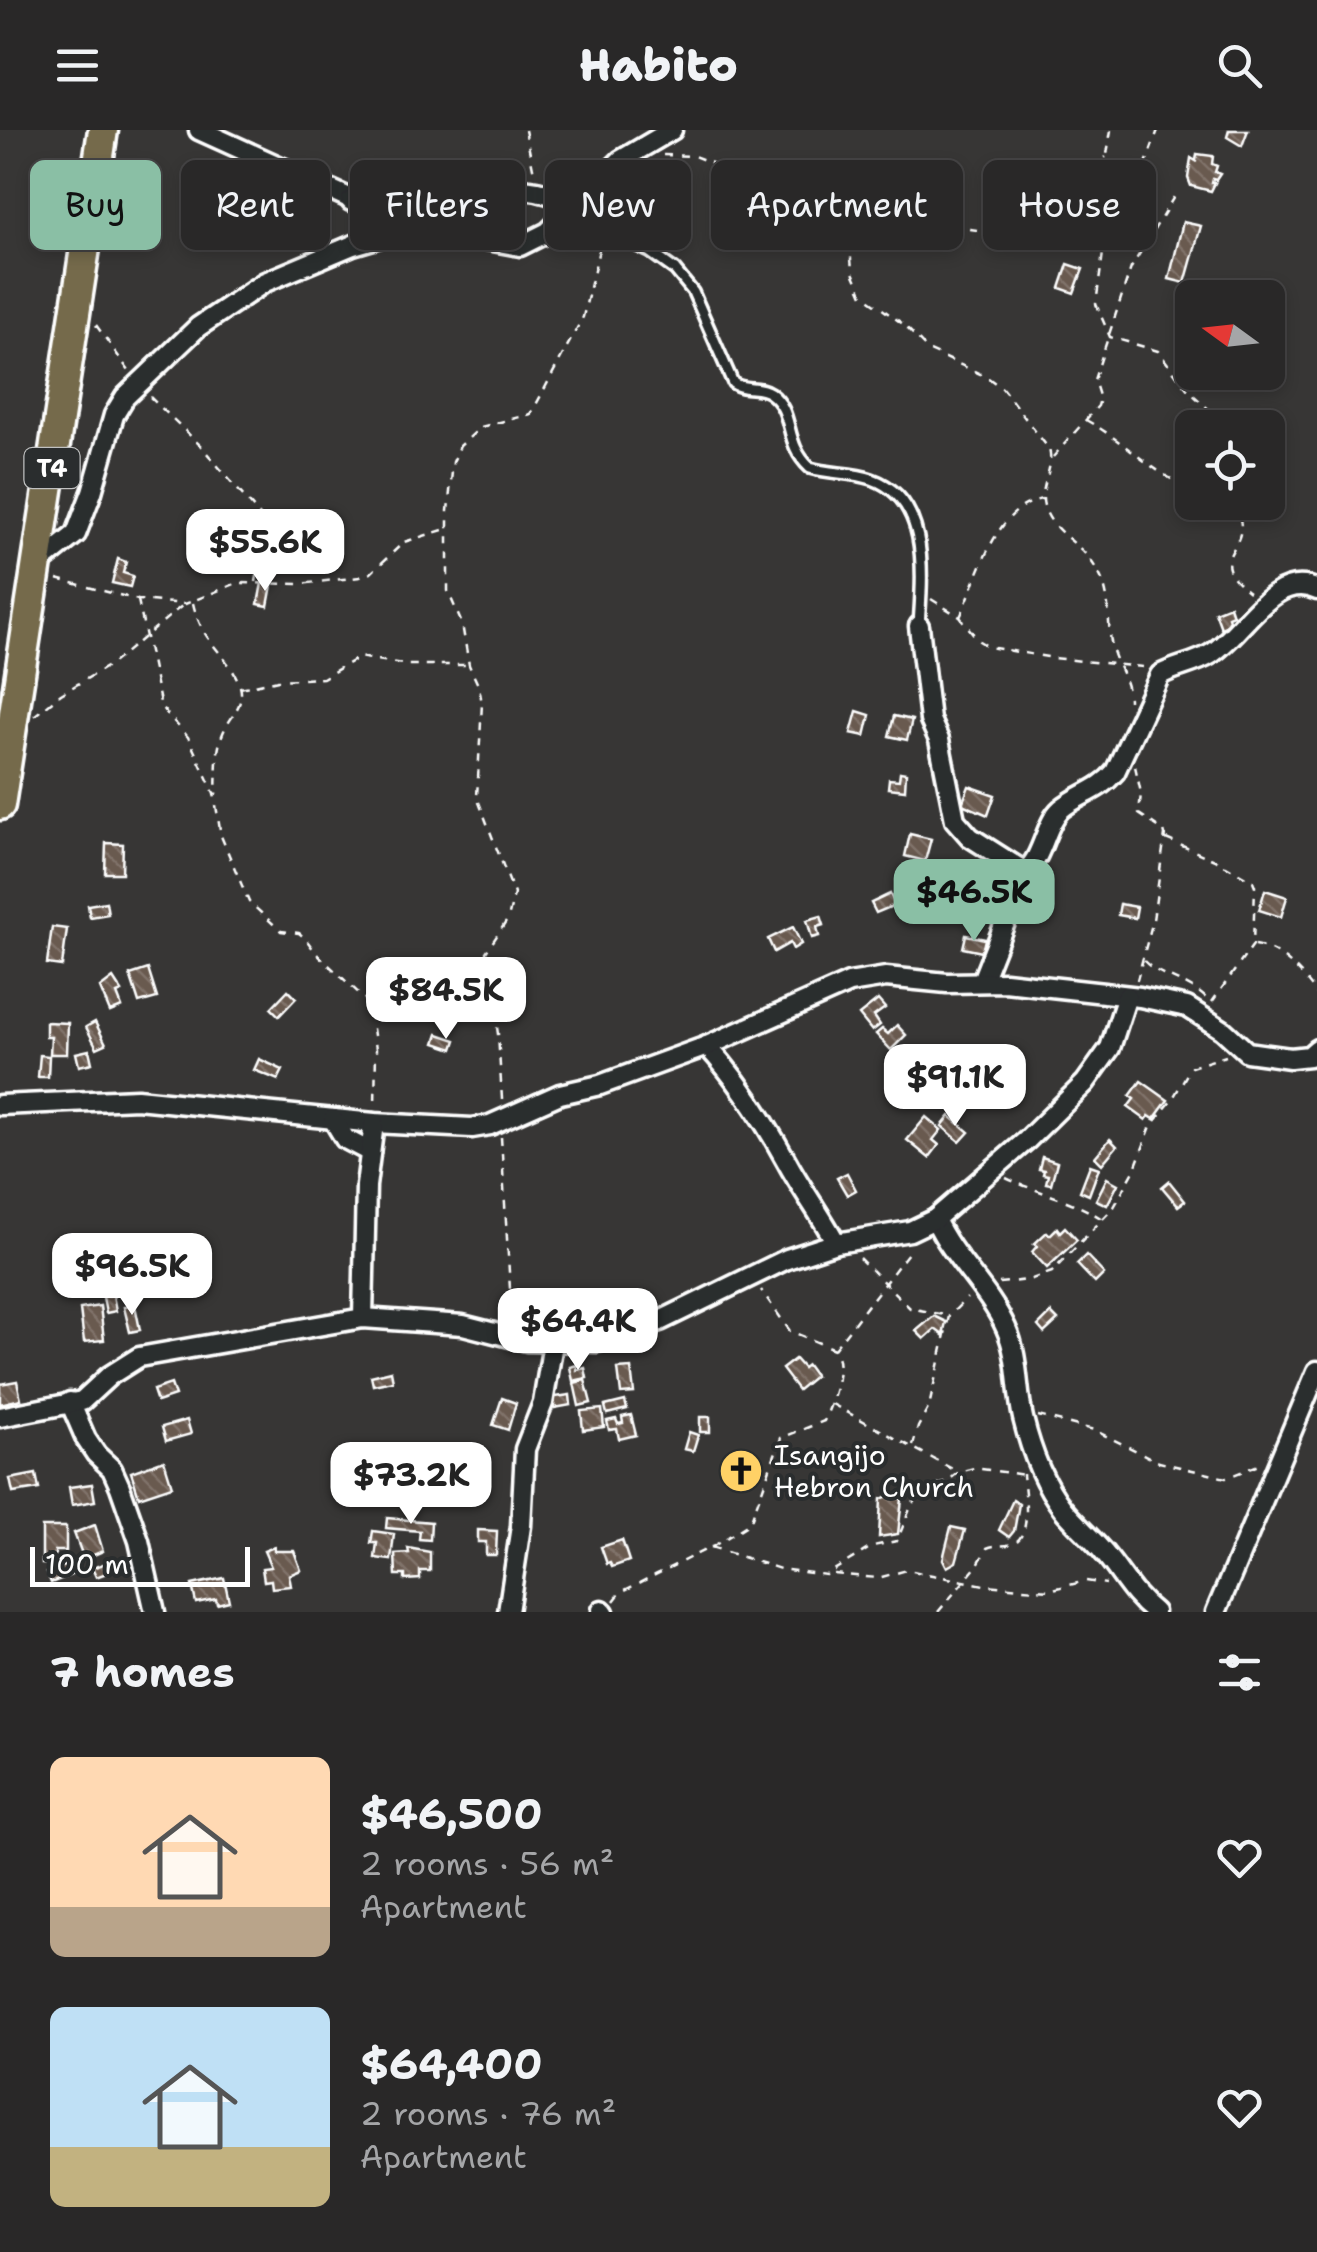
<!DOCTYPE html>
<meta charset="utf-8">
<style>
:root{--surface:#292828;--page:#313030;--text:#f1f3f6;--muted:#a5a6a8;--line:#454445;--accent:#8abfa5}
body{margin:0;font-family:"Shantell Sans",sans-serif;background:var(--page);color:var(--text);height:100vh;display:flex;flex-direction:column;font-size:38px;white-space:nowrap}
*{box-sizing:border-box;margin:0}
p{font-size:32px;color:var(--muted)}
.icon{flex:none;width:55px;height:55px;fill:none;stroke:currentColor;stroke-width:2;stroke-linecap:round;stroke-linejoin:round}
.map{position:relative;height:1482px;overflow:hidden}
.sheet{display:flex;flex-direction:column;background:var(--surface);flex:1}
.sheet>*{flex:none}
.top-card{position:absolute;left:30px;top:30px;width:1258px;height:90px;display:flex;gap:20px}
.needle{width:65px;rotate:285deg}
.controls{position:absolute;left:1175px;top:150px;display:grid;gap:20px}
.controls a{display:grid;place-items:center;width:110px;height:110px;border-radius:15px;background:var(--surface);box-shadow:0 5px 15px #0003,0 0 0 2px var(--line);font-size:50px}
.scale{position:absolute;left:30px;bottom:25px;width:220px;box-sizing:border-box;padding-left:10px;border:5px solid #fff;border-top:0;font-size:28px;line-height:35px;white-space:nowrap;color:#fff;-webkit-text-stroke:8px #2a2d2e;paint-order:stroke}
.price{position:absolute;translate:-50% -85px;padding:0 22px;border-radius:20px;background:#fff;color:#222;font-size:32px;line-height:65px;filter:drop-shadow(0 2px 5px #0008)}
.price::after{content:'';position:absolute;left:50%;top:60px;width:30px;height:22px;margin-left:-15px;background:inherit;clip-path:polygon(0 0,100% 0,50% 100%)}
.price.on{background:var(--accent);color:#111}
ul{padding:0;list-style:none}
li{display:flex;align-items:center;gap:30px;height:250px;padding:0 50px}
li span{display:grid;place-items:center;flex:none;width:280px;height:200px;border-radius:15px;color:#555}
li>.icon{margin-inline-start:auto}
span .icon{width:120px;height:120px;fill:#fffc;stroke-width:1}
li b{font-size:42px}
h2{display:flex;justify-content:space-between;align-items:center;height:120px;padding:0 50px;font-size:42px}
.tag{padding:0 35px;border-radius:15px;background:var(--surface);box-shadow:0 5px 15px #0003,0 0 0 2px var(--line);font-size:35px;line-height:90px}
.tag.on{background:var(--accent);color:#111}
header{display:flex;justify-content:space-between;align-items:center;height:130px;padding:0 50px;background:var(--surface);font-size:45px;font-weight:800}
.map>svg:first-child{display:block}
</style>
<header><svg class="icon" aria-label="menu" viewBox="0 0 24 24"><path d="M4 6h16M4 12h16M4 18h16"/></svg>Habito<svg class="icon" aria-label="search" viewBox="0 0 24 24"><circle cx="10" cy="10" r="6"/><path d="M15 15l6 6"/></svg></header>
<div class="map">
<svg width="1317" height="1482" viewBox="0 0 1317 1482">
<defs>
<pattern id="building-back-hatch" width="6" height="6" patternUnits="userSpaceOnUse" patternTransform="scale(2.5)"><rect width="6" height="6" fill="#695a50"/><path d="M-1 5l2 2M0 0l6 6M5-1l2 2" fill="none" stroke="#80736a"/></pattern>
</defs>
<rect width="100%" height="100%" fill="#373635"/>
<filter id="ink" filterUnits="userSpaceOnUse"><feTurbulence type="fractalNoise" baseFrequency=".01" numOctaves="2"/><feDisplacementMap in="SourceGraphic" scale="20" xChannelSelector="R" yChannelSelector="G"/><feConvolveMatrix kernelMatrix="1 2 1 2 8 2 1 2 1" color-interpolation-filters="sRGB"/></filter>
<g filter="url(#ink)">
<g fill="url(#building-back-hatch)" stroke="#fff" stroke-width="2.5">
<polygon points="1229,0 1248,0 1242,16 1227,7"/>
<polygon points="1197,24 1213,26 1212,34 1217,36 1215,42 1220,44 1216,50 1213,49 1212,53 1215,53 1211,61 1191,56 1188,48 1191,28 1196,31"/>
<polygon points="405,55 429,60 426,73 402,67"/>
<polygon points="1029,86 1037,89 1027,112 1020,109 1023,101 1016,98 1019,92 1025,94"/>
<polygon points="1183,92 1201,96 1185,153 1169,149"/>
<polygon points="1068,134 1083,139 1074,163 1060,158"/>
<polygon points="283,401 298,405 292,431 267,428 270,413 280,415"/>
<polygon points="118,429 126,432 123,443 133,446 130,457 112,453"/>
<polygon points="262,453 272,455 268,476 258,474"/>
<polygon points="1230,476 1233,485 1228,487 1230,494 1221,498 1215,482"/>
<polygon points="857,581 870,585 865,606 851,603"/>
<polygon points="894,586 912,590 907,610 889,606"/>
<polygon points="900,642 906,643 905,660 888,658 889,649 899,650"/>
<polygon points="969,656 995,665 988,685 962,674"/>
<polygon points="910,704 931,709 925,731 905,726"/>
<polygon points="106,713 123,714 122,743 105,743"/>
<polygon points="1265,760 1287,767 1281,787 1259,780"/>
<polygon points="890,764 895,775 876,783 871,773"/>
<polygon points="106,772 108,784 90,787 88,775"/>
<polygon points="1120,774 1137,777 1135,788 1118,785"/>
<polygon points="821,786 824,795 817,797 819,806 812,808 807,790"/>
<polygon points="52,797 67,799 62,836 47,834"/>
<polygon points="793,797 801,814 793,819 790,813 774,822 768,809"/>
<polygon points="966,805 985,809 982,822 963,818"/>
<polygon points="148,839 157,868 139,873 130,845"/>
<polygon points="113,848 122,862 117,864 122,877 110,882 100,858"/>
<polygon points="288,860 296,868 279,886 271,878"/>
<polygon points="878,870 885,878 874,886 880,895 872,901 859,885"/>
<polygon points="46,892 68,893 67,924 50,924 51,907 46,907"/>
<polygon points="95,892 106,914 97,918 86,897"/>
<polygon points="897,895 906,905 891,920 876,904 882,899 888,904"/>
<polygon points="438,904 456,910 453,919 435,913"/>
<polygon points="89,920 92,933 79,936 76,923"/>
<polygon points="40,925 49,926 48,947 38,947"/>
<polygon points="259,929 283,940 278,950 254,940"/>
<polygon points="1141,951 1168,970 1154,989 1149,986 1146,990 1128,977 1134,969 1130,966"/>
<polygon points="950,986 969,1002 960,1012 942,996"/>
<polygon points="926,987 941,1000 933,1010 939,1015 929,1028 907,1010"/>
<polygon points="1110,1009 1117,1016 1102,1034 1095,1027"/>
<polygon points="1042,1027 1057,1032 1051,1054 1046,1053 1048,1045 1043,1044 1044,1040 1039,1039"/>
<polygon points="1090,1035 1099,1038 1089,1065 1080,1061"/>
<polygon points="847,1043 856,1060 847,1065 837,1048"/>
<polygon points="1107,1048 1118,1054 1107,1075 1096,1070"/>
<polygon points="1169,1051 1185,1071 1178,1076 1162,1057"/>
<polygon points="1065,1097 1077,1110 1047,1138 1032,1122 1037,1116 1034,1114 1047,1102 1050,1105 1057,1098 1060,1102"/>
<polygon points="1086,1125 1104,1144 1095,1153 1077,1134"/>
<polygon points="113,1165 116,1181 106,1183 103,1167"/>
<polygon points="135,1175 140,1200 130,1202 124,1177"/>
<polygon points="100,1176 104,1210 84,1212 80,1179"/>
<polygon points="1051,1183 1058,1190 1044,1203 1038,1196"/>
<polygon points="934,1186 946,1192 943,1205 935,1199 924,1209 916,1201"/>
<polygon points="795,1229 803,1238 807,1235 815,1246 798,1260 782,1239"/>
<polygon points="577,1235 577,1240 585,1238 587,1248 573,1251 570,1237"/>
<polygon points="631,1238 634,1263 621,1264 618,1239"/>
<polygon points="391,1241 393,1251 373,1255 371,1246"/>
<polygon points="585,1250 591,1273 579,1276 574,1253"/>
<polygon points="17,1251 21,1269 0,1274 0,1254"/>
<polygon points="171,1254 175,1266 157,1272 153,1260"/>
<polygon points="570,1265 571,1275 549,1279 548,1268"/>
<polygon points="502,1268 516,1273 508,1300 493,1295"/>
<polygon points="625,1271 627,1279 607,1284 605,1276"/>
<polygon points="602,1279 604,1297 583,1300 581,1281"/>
<polygon points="631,1285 636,1305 619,1309 617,1299 609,1300 607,1291 616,1289 618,1294 623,1293 622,1287"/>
<rect x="700" y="1287" width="10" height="15"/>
<polygon points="187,1290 191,1304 166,1311 162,1297"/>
<polygon points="689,1302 698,1305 693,1321 684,1319"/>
<polygon points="751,1324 752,1335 728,1338 727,1327"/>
<polygon points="164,1330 172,1356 139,1367 131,1342"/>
<polygon points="36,1344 39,1359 13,1363 10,1349"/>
<polygon points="92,1354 95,1371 72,1375 69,1357"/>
<polygon points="890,1365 902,1369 898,1404 879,1407 881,1369"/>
<polygon points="1013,1370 1019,1374 1014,1401 1009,1407 999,1400"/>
<polygon points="387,1388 431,1392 430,1410 419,1409 420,1401 386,1398"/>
<polygon points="95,1395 103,1421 84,1429 74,1403"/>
<polygon points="42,1397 66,1397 66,1421 55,1421 55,1434 42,1434"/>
<polygon points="951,1397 965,1400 956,1432 947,1437 943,1429"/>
<polygon points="478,1400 497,1401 496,1425 486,1425 486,1412 478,1412"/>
<polygon points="373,1401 394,1404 391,1430 375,1428 377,1413 371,1413"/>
<polygon points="622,1410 629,1431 612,1437 610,1433 607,1434 601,1417"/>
<polygon points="274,1417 274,1421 294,1421 301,1440 289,1445 291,1456 272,1458 271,1450 264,1451 262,1438 271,1437 264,1421"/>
<polygon points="408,1418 430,1422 430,1441 420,1441 420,1449 405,1450 405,1445 396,1445 395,1424 409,1423"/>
<polygon points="109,1432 112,1441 96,1447 92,1438"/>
<polygon points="67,1435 71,1445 51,1453 47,1443"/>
<polygon points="224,1448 229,1471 217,1474 216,1469 196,1473 192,1455"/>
</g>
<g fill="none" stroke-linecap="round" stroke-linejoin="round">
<g stroke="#fff" stroke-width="16">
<path id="service" d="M578,72L618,107L650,122L675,140L693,162L733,253C744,261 759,255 770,263C796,282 782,312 810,338C830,344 852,342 872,349C931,370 922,447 919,496"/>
</g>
<g stroke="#fff" stroke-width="25">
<g id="minor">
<polyline points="199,0 411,96 520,116 548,102 621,30 672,0"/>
<polyline points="351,71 393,46 413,43 537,61 578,72"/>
<polyline points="37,435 76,404 92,362 114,285 125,267 198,197 265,152 353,115 414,97"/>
<polyline points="919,496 930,590 939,610 955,690 970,707 1025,742 982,851"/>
<path d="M1025,742C1044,726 1045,693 1061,679C1079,664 1099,661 1115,642L1160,545C1176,536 1195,534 1211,524C1243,504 1274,439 1317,460"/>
<path d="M707,916C740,952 764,990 787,1032C802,1060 821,1085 836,1113"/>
<polyline points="0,975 137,969 374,993 472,998 490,995 560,964 600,955 707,916 849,853 886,847 947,853 1005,852 1140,867 1187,877 1223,900 1247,922 1290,928 1309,926 1317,919"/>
<polyline points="333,989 345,1009 370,1022"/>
<path d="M935,1089C953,1129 988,1158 1006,1198C1019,1227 1016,1258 1023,1288C1031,1321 1042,1352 1063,1379C1076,1395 1092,1408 1105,1424C1122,1444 1132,1465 1154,1482"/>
<polyline points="363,1188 366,1056 374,993"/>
<polyline points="70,1272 86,1309 96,1324 112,1339 120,1357 139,1411 155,1482"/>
<polyline points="0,1287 82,1271 109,1246 139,1227 363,1188 463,1195 526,1211 598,1212 660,1191 787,1129 836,1113 910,1101 935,1089 1027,1010 1085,953 1110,918 1127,866"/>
<polyline points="602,1480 604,1482"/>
<polyline points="508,1482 521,1396 525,1319 543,1273 553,1213"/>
<polyline points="1216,1482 1317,1241"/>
</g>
</g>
<g stroke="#fff" stroke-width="35">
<polyline id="trunk" points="0,675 103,0"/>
</g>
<g stroke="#fff" stroke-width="2.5" stroke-dasharray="8 8" stroke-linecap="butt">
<polyline points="525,0 534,43"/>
<polyline points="1111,0 1098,79 1106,101 1096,174 1110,207 1158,221 1188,260 1229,298"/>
<polyline points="663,25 694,26 771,56 805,57 848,67 863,62 970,99 997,103 1041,77 1106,27"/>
<path d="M875,70L854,103L850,117L852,140L863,165L903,194L928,220L987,247L1002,258L1049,319C1055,340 1037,358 1045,379C1053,402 1078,412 1091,431C1113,461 1106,480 1111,512C1114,533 1129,549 1129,571"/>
<polyline points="612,86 641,37"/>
<path d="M1152,98C1152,84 1142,79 1141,67C1140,45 1151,20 1158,0"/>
<polyline points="96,195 129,241"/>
<polyline points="150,267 201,316 266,393 256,452"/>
<path d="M1086,290C1123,310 1153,344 1192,359"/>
<polyline points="1053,327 1098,276 1100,269 1094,250 1131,138 1175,65"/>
<path d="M1235,372C1237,380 1241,389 1241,397C1240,424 1208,430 1249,462"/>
<polyline points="57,449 138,470 185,474 237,453 300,454 360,447 371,443 404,412 446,399"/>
<polyline points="931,469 960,487 979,511 989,517 1053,528 1143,537"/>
<polyline points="138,470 161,577 188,607 214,663 221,706 249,772 281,801 299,803 305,808 317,824 365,869 371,885 376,919 375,977"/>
<path d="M193,473C202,514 227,523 239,553C247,574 230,586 223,603C215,622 217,645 216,665"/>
<path d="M960,487C979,447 993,379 1042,369"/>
<polyline points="240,558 278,550 323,548 359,527 408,535 467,535"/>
<polyline points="34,586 61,564 113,533 183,475"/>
<polyline points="1135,636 1141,663 1139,684 1164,701 1165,705 1153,790 1137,850"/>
<polyline points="1166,709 1217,731 1253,751 1255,756 1253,815 1212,872"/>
<path d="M1255,815C1282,820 1301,842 1317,864"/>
<path d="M1144,831C1161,849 1186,848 1208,870"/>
<polyline points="502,969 498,904 486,822 508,789 514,764 477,667 482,573 479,557 469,535 462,494 448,461 448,381 453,332 460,316 481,297 531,284 583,187 601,111"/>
<polyline points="501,1007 512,1193"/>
<path d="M1006,1048C1038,1063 1072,1069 1102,1089"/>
<polyline points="859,1128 910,1178 949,1186"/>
<polyline points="999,1153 1029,1150 1052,1142 1114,1077 1134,1041 1151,996 1172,970 1191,937 1226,926"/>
<polyline points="834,1219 911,1119"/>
<polyline points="832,1274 956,1341"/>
<polyline points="1038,1286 1094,1300 1159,1332 1226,1348 1261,1334"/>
<polyline points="913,1316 918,1297 929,1277 949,1186 967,1168"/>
<path d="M712,1417L750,1393L781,1308L824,1291C832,1272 846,1239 834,1219L790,1201L761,1160"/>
<polyline points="834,1444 878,1448 907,1440 984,1455 1049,1460 1086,1451 1106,1454"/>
<polyline points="614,1471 621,1462 711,1417 780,1439 826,1445 873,1416 897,1411 912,1374 926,1358 945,1353 959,1342 974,1338 1025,1345"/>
<path d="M938,1482L977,1436L987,1418C996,1414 1003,1417 1011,1414C1034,1408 1024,1361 1023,1344"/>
</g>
<use href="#service" stroke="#2a2d2e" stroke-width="9"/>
<use href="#minor" stroke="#2a2d2e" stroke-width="18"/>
<use href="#trunk" stroke="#756b4b" stroke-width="28"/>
</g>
</g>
<defs>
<g id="church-disc" transform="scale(2.25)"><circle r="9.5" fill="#ffd166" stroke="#2a2d2e"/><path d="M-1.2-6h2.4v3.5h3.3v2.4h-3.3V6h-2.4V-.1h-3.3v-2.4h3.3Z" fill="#111"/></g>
</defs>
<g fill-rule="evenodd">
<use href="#church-disc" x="741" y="1341"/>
</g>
<g text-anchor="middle" stroke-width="8" stroke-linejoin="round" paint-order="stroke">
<rect fill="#2a2d2e" stroke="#bfc0c0" stroke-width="2.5" x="24.5" y="318" width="55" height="40" rx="8"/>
<g font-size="25" font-weight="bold" fill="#fff">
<text x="52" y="347">T4</text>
</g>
<g font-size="28" fill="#fff" stroke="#2a2d2e" text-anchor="start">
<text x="774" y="1335">Isangijo<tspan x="774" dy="32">Hebron Church</tspan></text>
</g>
</g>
</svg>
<div class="controls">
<a><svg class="needle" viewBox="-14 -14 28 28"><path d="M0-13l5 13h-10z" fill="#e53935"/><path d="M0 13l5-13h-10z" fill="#a5a6a8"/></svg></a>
<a><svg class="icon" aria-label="locate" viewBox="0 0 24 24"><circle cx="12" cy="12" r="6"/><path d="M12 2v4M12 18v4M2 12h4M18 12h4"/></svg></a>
</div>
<div class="scale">100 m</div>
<b class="price" style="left:265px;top:464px">$55.6K</b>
<b class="price on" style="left:974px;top:814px">$46.5K</b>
<b class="price" style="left:446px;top:912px">$84.5K</b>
<b class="price" style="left:955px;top:999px">$91.1K</b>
<b class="price" style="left:132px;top:1188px">$96.5K</b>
<b class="price" style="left:578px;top:1243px">$64.4K</b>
<b class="price" style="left:411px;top:1397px">$73.2K</b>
<div class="top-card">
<a class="tag on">Buy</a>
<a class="tag">Rent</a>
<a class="tag">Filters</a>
<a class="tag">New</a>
<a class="tag">Apartment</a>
<a class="tag">House</a>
</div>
</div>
<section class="sheet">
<h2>7 homes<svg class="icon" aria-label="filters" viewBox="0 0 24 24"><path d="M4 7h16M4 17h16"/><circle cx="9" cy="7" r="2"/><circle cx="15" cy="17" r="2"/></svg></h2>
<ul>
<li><span style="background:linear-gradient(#ffd9b3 75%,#b9a48a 0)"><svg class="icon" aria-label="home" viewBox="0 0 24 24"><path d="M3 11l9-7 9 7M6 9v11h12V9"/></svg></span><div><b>$46,500</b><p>2 rooms · 56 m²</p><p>Apartment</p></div><svg class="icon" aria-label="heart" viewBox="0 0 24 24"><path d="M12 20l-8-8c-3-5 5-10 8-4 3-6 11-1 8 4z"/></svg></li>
<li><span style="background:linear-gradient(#bfe0f5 70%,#c2b280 0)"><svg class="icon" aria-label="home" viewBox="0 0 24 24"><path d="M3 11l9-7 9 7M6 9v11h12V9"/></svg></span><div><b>$64,400</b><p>2 rooms · 76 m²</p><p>Apartment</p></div><svg class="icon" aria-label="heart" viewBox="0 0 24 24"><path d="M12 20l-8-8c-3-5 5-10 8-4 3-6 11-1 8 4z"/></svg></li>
</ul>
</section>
